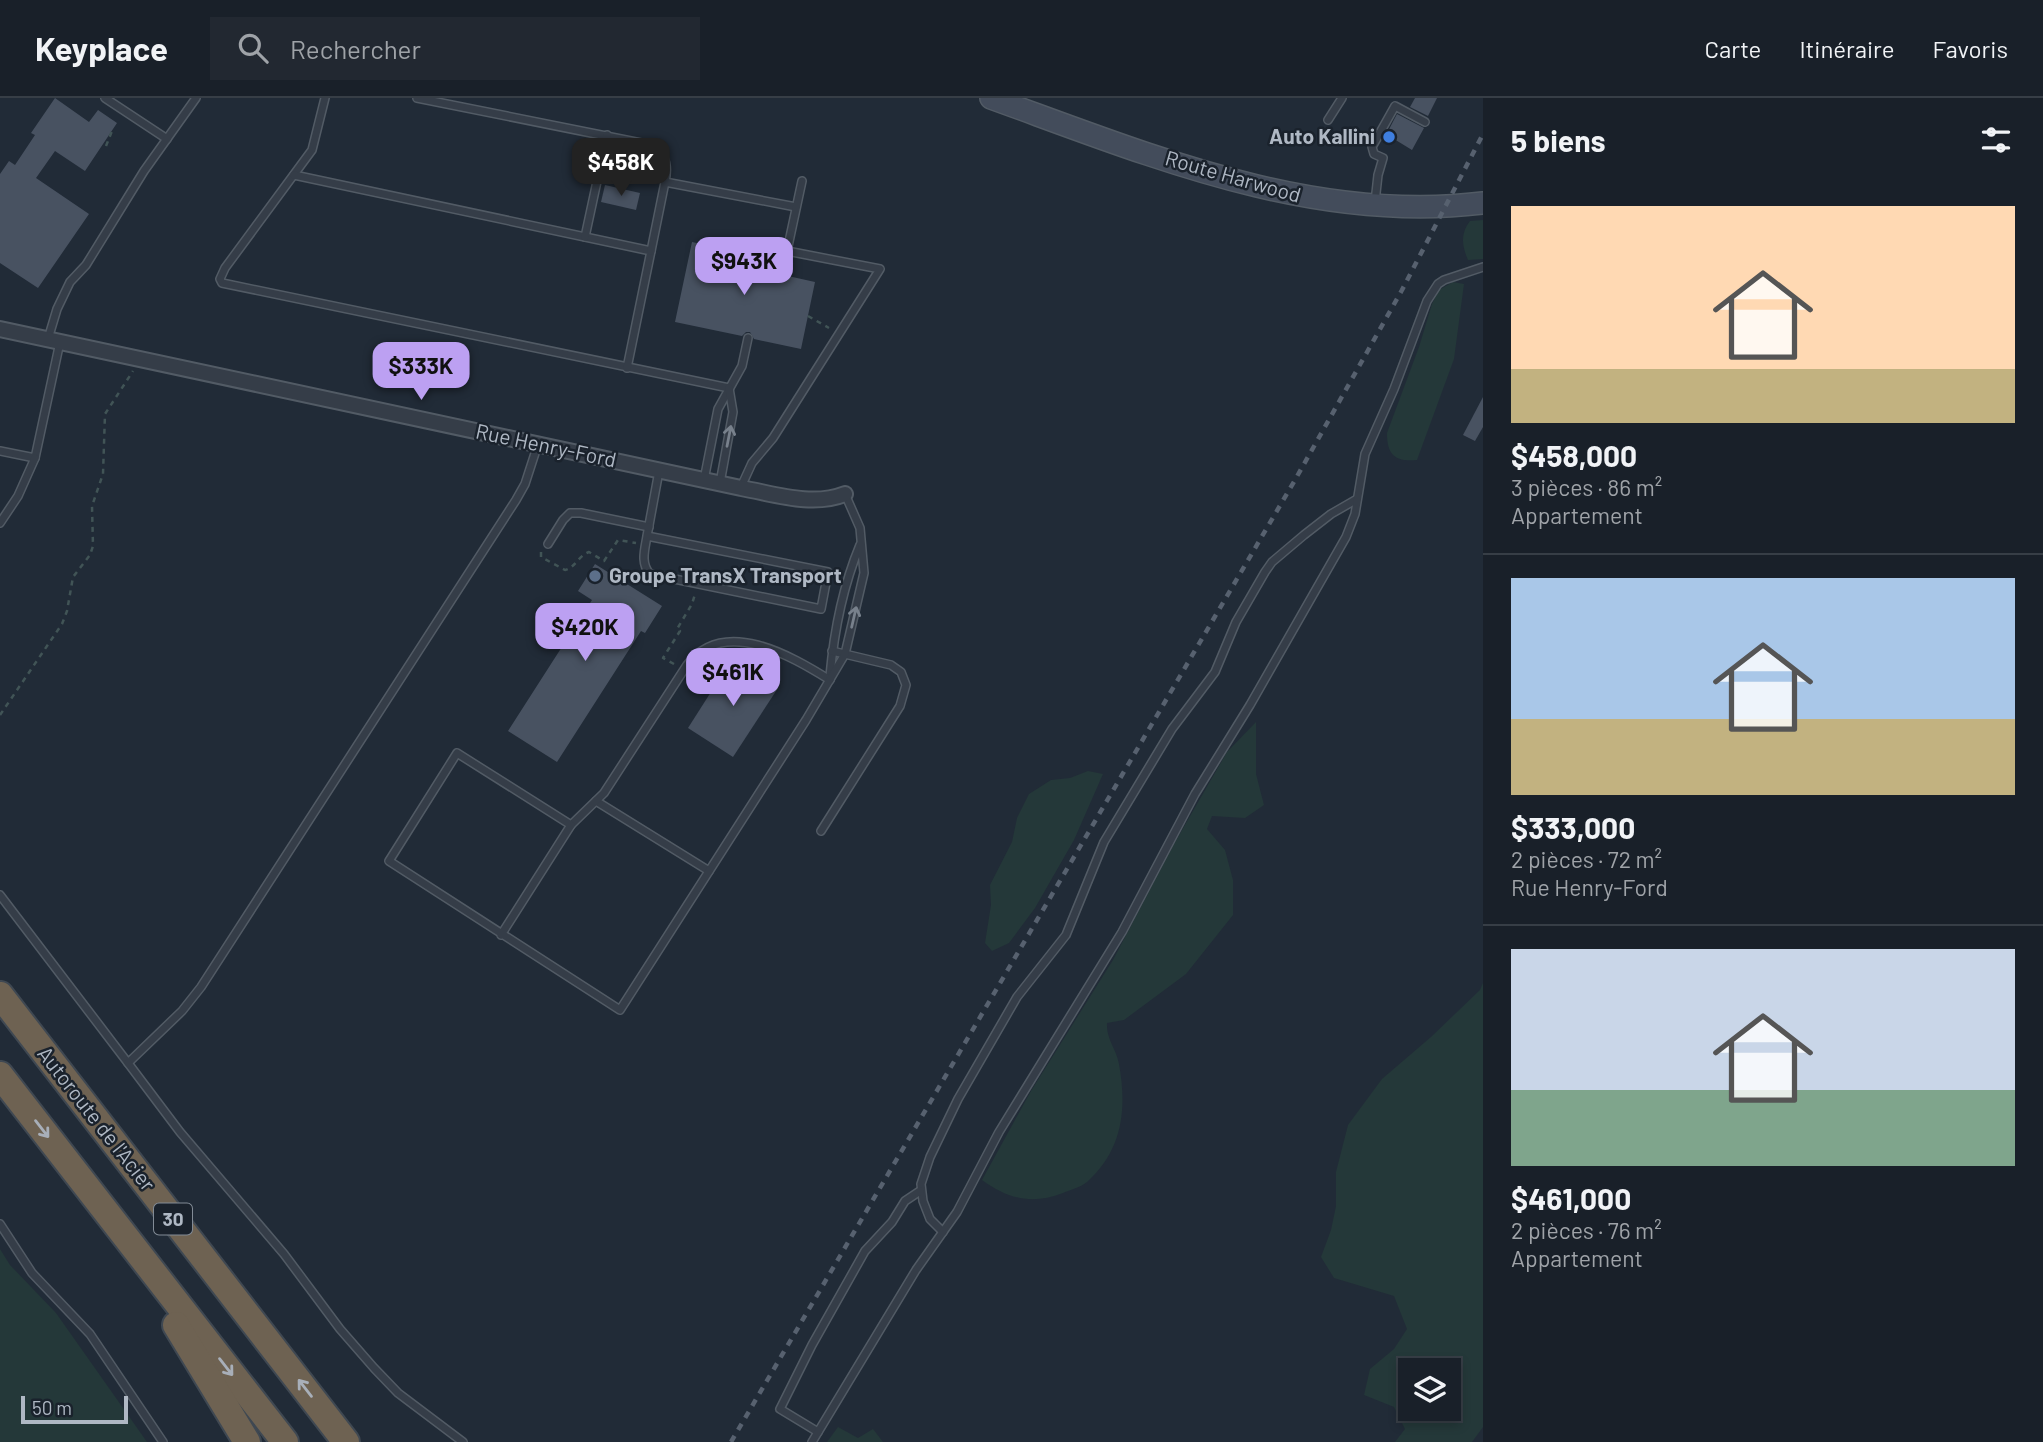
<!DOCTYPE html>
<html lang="fr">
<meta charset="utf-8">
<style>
:root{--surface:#192029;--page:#222831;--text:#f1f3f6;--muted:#9fa3a8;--line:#373e46;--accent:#bca0f2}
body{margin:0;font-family:Barlow,sans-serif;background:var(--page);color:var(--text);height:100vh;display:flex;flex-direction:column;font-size:26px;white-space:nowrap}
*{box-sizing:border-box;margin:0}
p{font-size:23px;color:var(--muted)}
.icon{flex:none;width:38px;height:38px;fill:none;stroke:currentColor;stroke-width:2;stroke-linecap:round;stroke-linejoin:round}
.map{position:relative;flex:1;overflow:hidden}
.details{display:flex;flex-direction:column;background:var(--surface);width:560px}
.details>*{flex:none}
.controls{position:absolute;left:1398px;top:1260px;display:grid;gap:14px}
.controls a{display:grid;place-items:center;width:63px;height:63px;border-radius:0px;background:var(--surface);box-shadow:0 4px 10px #0003,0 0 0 2px var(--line);font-size:35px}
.scale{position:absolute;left:21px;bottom:18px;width:107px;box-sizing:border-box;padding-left:7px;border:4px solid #afb8c4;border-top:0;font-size:19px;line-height:24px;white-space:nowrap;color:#afb8c4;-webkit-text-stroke:5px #1a222c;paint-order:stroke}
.price{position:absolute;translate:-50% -60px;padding:0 16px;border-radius:14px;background:var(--accent);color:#111;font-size:23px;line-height:46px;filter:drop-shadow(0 2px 4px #0008)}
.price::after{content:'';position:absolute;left:50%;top:42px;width:21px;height:16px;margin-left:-10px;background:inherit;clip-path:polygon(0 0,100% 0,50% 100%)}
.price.active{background:#222;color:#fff}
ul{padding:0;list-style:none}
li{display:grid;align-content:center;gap:14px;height:371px;padding:0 28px}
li+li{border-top:2px solid var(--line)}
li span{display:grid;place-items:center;height:217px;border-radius:0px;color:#555}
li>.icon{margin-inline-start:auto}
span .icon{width:126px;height:126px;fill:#fffc;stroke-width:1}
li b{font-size:30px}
h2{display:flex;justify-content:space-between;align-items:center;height:84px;padding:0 28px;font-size:30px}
header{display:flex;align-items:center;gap:42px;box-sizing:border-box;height:98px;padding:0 35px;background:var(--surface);border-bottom:2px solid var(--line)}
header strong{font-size:33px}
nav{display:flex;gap:38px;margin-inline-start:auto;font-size:24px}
.search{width:490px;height:63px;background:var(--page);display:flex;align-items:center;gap:18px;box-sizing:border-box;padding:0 24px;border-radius:0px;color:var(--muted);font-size:26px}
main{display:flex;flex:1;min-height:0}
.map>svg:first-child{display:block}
</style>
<header>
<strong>Keyplace</strong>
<div class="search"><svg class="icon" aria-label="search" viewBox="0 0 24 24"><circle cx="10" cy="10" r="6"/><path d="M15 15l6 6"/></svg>Rechercher</div>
<nav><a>Carte</a><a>Itinéraire</a><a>Favoris</a></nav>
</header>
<main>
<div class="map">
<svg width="1483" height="1344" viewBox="0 0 1483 1344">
<rect width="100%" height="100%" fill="#212b37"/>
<g fill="#243839" fill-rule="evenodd">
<path d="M1483,122V161L1468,162C1462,148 1460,136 1470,123Z"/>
<path d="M1453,184L1464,186L1454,261L1417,362C1395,364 1387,357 1387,335L1419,249L1432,206L1439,192Z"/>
<path d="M1256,624V676L1264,707L1245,720L1212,718L1207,731L1225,752L1233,782V817L1186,876L1124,922L1107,925C1106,941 1116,950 1119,966C1127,1010 1123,1052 1087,1084C1081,1089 1070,1092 1063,1095C1032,1107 1008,1101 982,1082L1031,993L1113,862L1174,746L1227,654Z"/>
<polygon points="1088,673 1103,676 1074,742 1035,810 1009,845 992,853 985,845 991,807 990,787 1012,744 1017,720 1029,696 1051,682 1070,680"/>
<path d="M1483,885V1329L1472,1344H1395L1405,1331L1394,1309L1364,1297L1370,1271L1394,1251L1407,1231L1394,1198L1334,1180L1321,1159L1331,1132L1336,1108V1074L1348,1027L1382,981L1431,939L1480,892ZM1410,1272H1449V1311H1410Z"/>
<polygon points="0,1151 10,1167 56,1215 147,1344 0,1344"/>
<polygon points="838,1329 858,1340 873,1331 883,1344 827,1344"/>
</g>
<g fill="#485261">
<polygon points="55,0 89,24 98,12 117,25 85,73 55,53 36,80 89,116 38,190 0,165 0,76 9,63 15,67 35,37 31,35"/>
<polygon points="1415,0 1437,0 1428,18 1410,9"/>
<polygon points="1397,16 1424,30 1412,52 1394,41 1392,45 1384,41"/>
<polygon points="605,87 640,95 636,112 601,104"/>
<polygon points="692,144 772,161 770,174 815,184 801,251 754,241 750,234 746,234 742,238 675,224"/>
<polygon points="1483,299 1483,329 1475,343 1463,337"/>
<polygon points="595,466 662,508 645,535 641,533 557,664 508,633 592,502 578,493"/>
<polygon points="732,561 778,590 733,659 688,630"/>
</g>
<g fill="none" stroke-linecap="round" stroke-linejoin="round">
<g stroke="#525b65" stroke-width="10">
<g id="service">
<polyline points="105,0 167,41"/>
<polyline points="325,0 312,52 225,170 220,181 222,185 729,290"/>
<path d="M417,0L646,46C665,54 669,64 665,84"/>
<polyline points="1328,22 1342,0"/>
<polyline points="294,77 651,153 627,270"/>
<polyline points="1375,104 1378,77 1383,60 1374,56 1372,49 1395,8 1425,24"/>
<polyline points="585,139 607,37"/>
<polyline points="651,153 665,84 796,109"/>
<polyline points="48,241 57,211 70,184 86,167 144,73 196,0"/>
<polyline points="0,353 35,360 60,244"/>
<polyline points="704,382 718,311 742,268 748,240"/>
<polyline points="720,385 733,314 729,290"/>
<polyline points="741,389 752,365 773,340 880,171 787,153 802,83"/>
<polyline points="0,425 18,398 35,360"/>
<path d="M647,438L828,474L821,511L650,476C640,465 645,451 647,438L659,373"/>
<polyline points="548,446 563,422 570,415 581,415 649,429"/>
<path d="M830,578C834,533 843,488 860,447"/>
<polyline points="596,703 709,773"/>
<path d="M571,727L604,695L687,567C724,518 791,558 830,582"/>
<polyline points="821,733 900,608 906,587 901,574 891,567 832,553"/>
<polyline points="0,797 128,965 182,913 201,889 516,402 525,386 538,346"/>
<polyline points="501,837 571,727 457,655 389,763 620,912 806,622 845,556 864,475 860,430 845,396"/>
<polyline points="128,965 180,1034 284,1156 340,1231 374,1270 398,1295 463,1344"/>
<polyline points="0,1126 32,1175 90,1236 163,1344"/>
<polyline points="943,1134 930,1121 923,1103 921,1086 930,1059 958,1001 1017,899 1066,837 1104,744 1172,631 1215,574 1236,524 1265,474 1272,464 1304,437 1331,416 1357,401"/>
<polyline points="818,1334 780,1311 812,1247 865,1153 892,1124 905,1103 920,1093"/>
<polyline points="812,1344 916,1172 957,1114 999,1034 1122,834 1195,696 1250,607 1346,439 1355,416 1365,356 1394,291 1427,203 1438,186 1444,182 1483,169"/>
</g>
</g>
<g stroke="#525b65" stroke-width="18">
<path id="minor" d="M0,231L741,390C775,396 812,409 845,396"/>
</g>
<g stroke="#525b65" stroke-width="24">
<path id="secondary" d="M991,0C1149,57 1312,126 1483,105"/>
</g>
<g stroke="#3f4852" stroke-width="30">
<g id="motorway">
<polyline points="0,897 346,1344"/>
<polyline points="0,977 285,1344"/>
<polyline points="176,1227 247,1344"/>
</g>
</g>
<g stroke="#415456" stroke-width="2.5" stroke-dasharray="5 5" stroke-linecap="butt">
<polyline points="106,48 112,33"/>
<polyline points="771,166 791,169 792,165"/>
<polyline points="808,218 829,230"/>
<path d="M541,454V459L565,472C576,469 578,458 589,454L604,463L618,442L636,445"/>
<polyline points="674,566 663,560 680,533 677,531 692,506 695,496"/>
<polyline points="0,617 62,526 67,513 73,479 90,457 93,448 92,408 103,376 105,316 133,273"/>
</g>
<use href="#service" stroke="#353d48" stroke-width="7"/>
<use href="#minor" stroke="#353d48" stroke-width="14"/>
<use href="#secondary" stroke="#434c5b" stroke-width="21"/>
<use href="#motorway" stroke="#6e6252" stroke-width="26"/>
<polyline stroke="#57616f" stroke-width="4.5" stroke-dasharray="7 7" stroke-linecap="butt" points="731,1344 1295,382 1402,192 1483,36"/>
</g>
<defs><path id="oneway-shaft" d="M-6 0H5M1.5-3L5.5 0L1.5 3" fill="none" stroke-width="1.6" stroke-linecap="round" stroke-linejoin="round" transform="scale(1.75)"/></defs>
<g stroke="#78818c">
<use href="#oneway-shaft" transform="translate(729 338) rotate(-79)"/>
<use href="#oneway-shaft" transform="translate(854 519) rotate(-77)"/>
</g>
<g stroke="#a8afb9">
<use href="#oneway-shaft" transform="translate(42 1031) rotate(52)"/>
<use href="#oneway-shaft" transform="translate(226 1269) rotate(52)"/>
<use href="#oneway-shaft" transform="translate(305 1290) rotate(-128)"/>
</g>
<circle fill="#3f7fe0" stroke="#1a222c" stroke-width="2.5" cx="1389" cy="39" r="7"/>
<circle fill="#5c6f8a" stroke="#1a222c" stroke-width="2.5" cx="595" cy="478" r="7"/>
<g text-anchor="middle" stroke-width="5" stroke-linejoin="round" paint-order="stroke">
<rect fill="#1a222c" stroke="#828b96" stroke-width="2" x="154" y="1105.5" width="38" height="31" rx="5"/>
<g font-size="19" font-weight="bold" fill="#afb8c4">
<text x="173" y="1128">30</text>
</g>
<g font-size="21" font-weight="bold" fill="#afb8c4" stroke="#1a222c" text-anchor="end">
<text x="1375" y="46">Auto Kallini</text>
<text x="609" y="485" text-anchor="start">Groupe TransX Transport</text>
</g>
<g font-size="21" fill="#afb8c4" stroke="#1a222c">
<text transform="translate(1233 79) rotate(16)" y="7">Route Harwood</text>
<text transform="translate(546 348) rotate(12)" y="7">Rue Henry-Ford</text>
<text transform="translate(96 1021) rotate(52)" y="7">Autoroute de l'Acier</text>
</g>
</g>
</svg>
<div class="controls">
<a><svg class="icon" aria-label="layers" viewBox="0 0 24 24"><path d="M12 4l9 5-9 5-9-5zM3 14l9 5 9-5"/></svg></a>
</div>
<div class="scale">50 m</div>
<b class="price active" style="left:621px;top:100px">$458K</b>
<b class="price" style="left:744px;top:199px">$943K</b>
<b class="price" style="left:421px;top:304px">$333K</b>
<b class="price" style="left:585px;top:565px">$420K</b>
<b class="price" style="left:733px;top:610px">$461K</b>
</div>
<section class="details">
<h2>5 biens<svg class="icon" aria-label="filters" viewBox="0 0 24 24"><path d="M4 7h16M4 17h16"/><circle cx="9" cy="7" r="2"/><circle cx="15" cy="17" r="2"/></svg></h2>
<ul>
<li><span style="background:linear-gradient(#ffd9b3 75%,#c2b280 0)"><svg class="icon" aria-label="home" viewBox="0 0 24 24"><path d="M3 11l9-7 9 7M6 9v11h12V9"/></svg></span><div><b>$458,000</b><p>3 pièces · 86 m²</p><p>Appartement</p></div></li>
<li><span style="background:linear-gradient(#a9c7e8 65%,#c2b280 0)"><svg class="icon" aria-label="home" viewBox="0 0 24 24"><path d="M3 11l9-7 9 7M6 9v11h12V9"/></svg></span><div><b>$333,000</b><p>2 pièces · 72 m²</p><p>Rue Henry-Ford</p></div></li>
<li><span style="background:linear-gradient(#c9d6e8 65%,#7fa58c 0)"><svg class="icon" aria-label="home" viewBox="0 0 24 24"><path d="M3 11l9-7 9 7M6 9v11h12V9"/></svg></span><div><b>$461,000</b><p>2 pièces · 76 m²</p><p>Appartement</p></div></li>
</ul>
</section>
</main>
